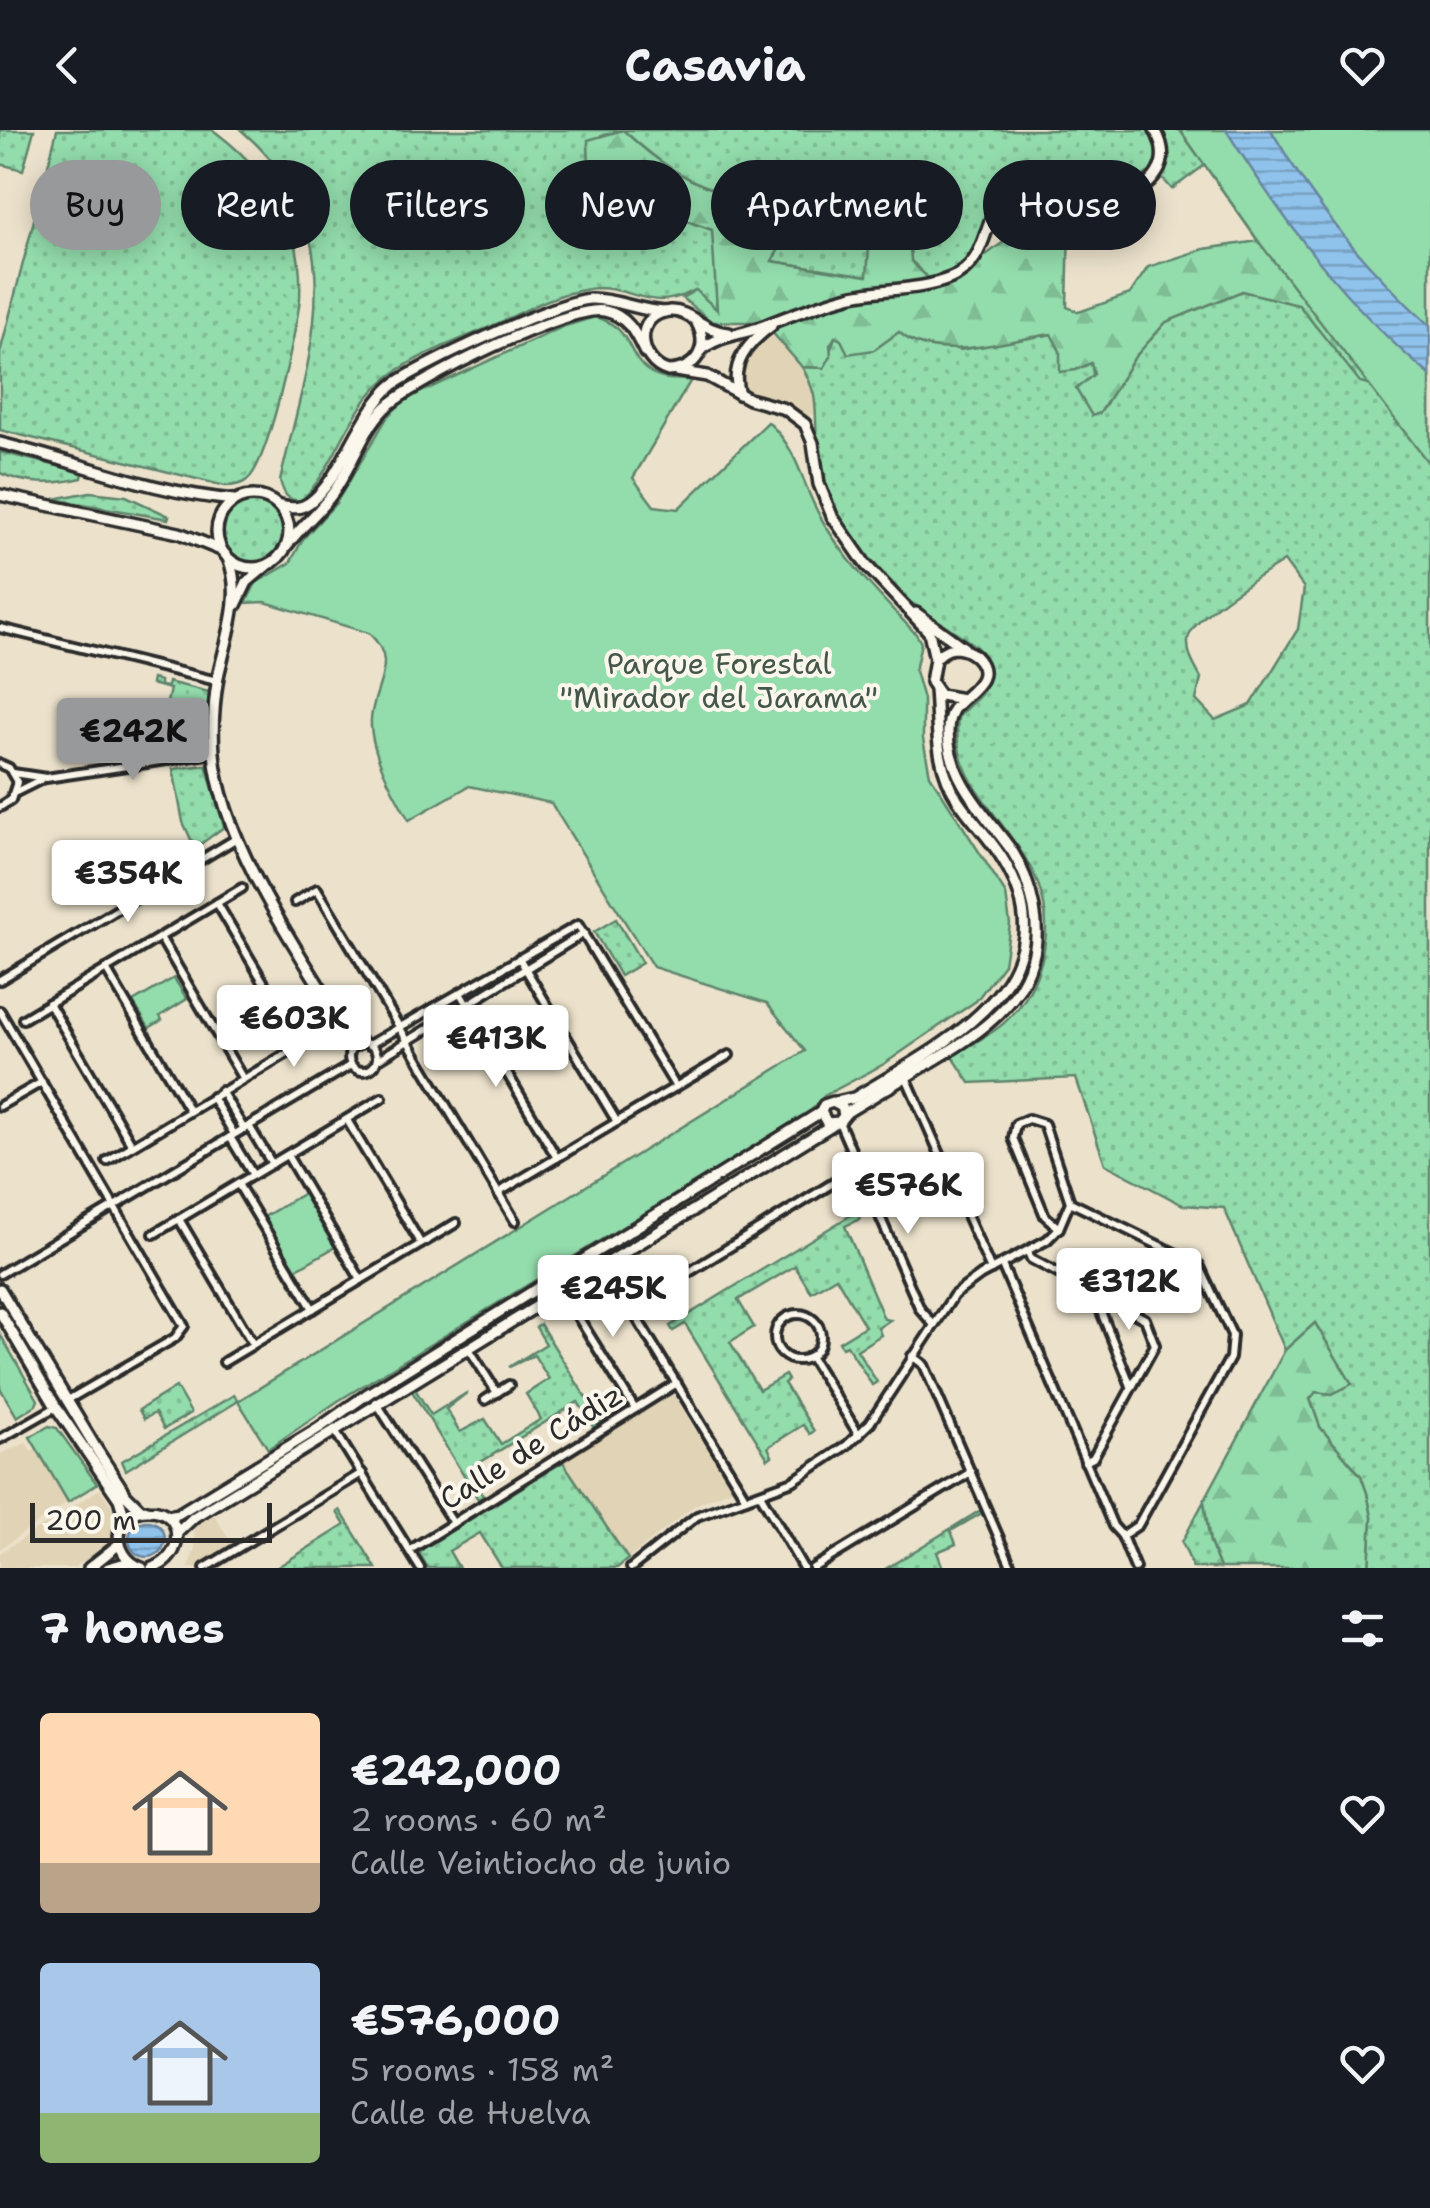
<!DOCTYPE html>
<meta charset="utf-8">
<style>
:root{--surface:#171b24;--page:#242831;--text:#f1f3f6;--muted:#9ea1a6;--accent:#98999b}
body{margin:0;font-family:"Shantell Sans",sans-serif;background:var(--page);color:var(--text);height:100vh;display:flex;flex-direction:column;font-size:38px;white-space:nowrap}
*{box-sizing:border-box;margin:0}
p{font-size:32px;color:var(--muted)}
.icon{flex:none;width:55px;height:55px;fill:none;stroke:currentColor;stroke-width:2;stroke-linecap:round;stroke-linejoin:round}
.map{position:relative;height:1438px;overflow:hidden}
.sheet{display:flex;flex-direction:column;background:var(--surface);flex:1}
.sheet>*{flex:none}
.hud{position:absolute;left:30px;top:30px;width:1370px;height:90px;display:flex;gap:20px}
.scale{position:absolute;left:30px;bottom:25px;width:242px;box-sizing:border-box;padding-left:10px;border:5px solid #2b2b2b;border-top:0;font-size:28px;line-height:35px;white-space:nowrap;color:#2b2b2b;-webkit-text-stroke:8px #fbf7ec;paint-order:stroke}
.price{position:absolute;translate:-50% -85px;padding:0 22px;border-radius:10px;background:#fff;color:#222;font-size:32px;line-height:65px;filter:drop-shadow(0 2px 5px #0008)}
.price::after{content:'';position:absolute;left:50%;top:60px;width:30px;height:22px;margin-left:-15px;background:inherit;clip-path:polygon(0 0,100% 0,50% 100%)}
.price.active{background:var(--accent);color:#111}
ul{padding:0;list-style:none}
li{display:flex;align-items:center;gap:30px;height:250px;padding:0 40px}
li span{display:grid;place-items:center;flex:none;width:280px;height:200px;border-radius:10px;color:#555}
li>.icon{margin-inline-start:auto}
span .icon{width:120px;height:120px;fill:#fffc;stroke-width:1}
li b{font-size:42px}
h2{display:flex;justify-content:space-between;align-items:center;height:120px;padding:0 40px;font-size:42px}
.chip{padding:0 35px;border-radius:45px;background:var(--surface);box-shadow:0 5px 25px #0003;font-size:35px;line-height:90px}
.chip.active{background:var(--accent);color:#111}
header{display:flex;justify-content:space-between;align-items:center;height:130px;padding:0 40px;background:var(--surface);font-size:45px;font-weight:700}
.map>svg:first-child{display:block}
</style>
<header><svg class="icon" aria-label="back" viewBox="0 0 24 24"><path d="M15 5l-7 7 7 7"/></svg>Casavia<svg class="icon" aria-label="heart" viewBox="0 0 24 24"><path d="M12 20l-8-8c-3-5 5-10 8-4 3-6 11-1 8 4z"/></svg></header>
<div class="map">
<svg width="1430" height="1438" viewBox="0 0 1430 1438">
<defs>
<pattern id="grass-dots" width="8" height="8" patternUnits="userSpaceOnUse" patternTransform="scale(2.5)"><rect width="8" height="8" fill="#93dcac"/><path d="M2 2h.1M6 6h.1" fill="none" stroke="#7fbd94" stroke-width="1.8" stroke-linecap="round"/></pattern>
<pattern id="forest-firs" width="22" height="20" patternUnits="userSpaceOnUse" patternTransform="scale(2.5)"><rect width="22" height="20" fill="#93dcac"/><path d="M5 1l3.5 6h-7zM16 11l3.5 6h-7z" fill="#7fbd94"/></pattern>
<pattern id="water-rules" width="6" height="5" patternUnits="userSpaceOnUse" patternTransform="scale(2.5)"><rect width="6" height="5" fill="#90c3ec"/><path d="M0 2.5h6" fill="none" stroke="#769fbf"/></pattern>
</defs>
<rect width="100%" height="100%" fill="#ece2cc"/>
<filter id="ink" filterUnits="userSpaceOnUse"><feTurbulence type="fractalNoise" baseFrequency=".01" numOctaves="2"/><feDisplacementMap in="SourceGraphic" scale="20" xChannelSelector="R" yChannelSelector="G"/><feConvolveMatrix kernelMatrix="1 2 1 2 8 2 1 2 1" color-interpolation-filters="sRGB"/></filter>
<g filter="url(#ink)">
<g fill="#e1d3b5">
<polygon points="771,201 802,237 812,255 818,280 807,288 794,276 743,261 740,240 745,228 755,213"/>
<polygon points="673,1264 732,1359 695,1375 628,1429 563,1332"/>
<polygon points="26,1313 31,1321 36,1319 68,1372 0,1419 0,1324"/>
<polygon points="100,1359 117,1384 112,1409 95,1423 74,1438 0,1438 0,1423"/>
<polygon points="213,1383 233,1415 195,1438 188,1438 195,1418 194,1394"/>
</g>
<g fill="url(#grass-dots)" stroke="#5f846c" stroke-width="2.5" fill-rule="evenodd">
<polygon points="0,0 34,0 23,40 0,34"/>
<path d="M57,0H213C250,28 281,61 294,108C299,127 301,148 300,168C297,199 268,334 247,350C241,355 232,356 225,356L0,300V223Z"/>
<path d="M241,0H1180L1205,35L1172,59L1164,50L1148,43C1103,80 1043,43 1004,62C969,79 999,135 927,148L911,131L908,102L870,136L868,146L771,131L810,64C787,65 762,68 739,66C694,62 655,29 623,0L659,81L713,99L717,181L695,160C651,183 638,159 599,158C590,158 579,161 569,163C545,169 522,182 499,193C455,213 398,229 367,268C342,301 331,342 301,371C286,370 284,364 280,351C310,223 358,100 241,0Z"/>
<path d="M1242,161L1299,175L1360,251L1382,258L1430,330V1438H1369L1372,1387L1367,1363L1361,1346L1320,1297L1310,1269L1315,1262L1332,1264L1351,1254L1315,1193L1285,1220L1224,1078L1183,1075L1105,1034L1076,948L970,953L951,924C992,906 1022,887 1038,842C1080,720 945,681 958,588C966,575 983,568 987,553C990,543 989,533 983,524C974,511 925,484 909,471C891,457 876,439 862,421C836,387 822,353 817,310C814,278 820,268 802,237L824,238L835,207L841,209L899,202L960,220L1052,204L1060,221L1091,232L1100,283L1134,228L1166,192ZM1284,431L1304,458L1298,499L1251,575L1215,590L1196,570L1201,548C1195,537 1187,525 1188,511C1188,488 1264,444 1284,431Z"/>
<path d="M0,322L83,342L82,348C53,355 27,355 0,343Z"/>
<polygon points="90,362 126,366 169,386 168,389 54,369"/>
<circle cx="254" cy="402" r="31"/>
<polygon points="152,549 160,551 160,556 167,557 168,552 209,562 205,614 125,626 130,603 159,609 170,559 151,554"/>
<polygon points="206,635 224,697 195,718 183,692 173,639"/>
<polygon points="616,789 642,833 620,846 594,802"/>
<polygon points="856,1082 860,1089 845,1096 884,1189 890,1190 878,1198 881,1205 857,1220 877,1252 872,1255 847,1215 842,1217 839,1212 865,1196 836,1147 811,1162 795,1136 738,1170 754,1197 730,1212 759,1260 785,1245 788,1250 784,1253 814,1301 810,1304 803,1295 768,1317 772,1326 768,1329 685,1194 673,1201 670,1196"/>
<polygon points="540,1194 602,1293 594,1298 578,1272 468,1340 483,1366 478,1369 412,1261 415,1259 431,1285 468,1262 446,1279 460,1302 485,1289 501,1314 541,1289 526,1264 549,1249 534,1225 509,1237 546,1214 536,1197"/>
<polygon points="176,1257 191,1283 164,1299 155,1283 144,1289 139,1280"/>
<polygon points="234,1265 238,1271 126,1340 122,1331"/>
<polygon points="563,1332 628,1429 617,1438 502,1438 480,1403 449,1421 459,1438 428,1438 420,1424 422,1419"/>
<polygon points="1204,1371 1210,1412 1220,1438 1193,1438 1182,1412"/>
<polygon points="340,1380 376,1438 276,1438 345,1395 337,1382"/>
<polygon points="981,1380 982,1383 951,1401 956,1414 937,1422 943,1438 887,1438"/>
</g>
<g fill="url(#forest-firs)" stroke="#5f846c" stroke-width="2.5">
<path d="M623,0C657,32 692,57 739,66L752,51L811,64L772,131L867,146L870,102H909L911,131L928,148L957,139L972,123L983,127L1016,103L1069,96L1067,177L1079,182L1130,164L1148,137L1204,119L1258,111L1180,0H1226C1283,90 1347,177 1430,245V330L1414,305L1396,293C1394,278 1384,272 1382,258L1360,252L1299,175L1242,161L1166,192L1134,228L1100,283L1092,286L1076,259L1094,244L1091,233L1076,240L1060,242V221L1051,204C1009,210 933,235 899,202L874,220L848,224L841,210L835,207L830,215L831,226L824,238L802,237L771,201L757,192H712L682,168L696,160L717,180L712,100L659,81L589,41L588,10Z"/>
<polygon points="1315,1193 1352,1254 1332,1264 1316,1262 1310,1269 1320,1297 1361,1346 1367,1363 1372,1387 1369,1438 1220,1438 1210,1412 1204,1371 1285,1220"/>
</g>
<g fill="#93dcac" stroke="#5f846c" stroke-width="2.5">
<polygon points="1180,0 1430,0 1430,335 1259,112"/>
<path d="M595,187C635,198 624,226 651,243C662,251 678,249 691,250L633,348L654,376L678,379L768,292C801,323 800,352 821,388C845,431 882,468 916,504L921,513L915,541L923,569V609L930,645L1006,764L1010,794L1004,834L976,871L884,934L824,966L810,982L338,1271L268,1319L238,1271L805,921L767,873L653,837L551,673L469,656L409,690C394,664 369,620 371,589C374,554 400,533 369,503L265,472L246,473L256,453L290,433L303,409L336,373L388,286L406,269L562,197Z"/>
<polygon points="174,848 187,869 160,886 162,890 149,898 133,872"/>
<polygon points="304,1063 335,1117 295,1140 264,1087"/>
<polygon points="0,1204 38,1270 36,1275 17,1287 0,1258"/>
<polygon points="49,1296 57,1298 97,1354 68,1372 30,1307"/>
</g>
<g fill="url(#water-rules)" stroke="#68869f" stroke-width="2.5">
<path d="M1226,0H1271C1317,79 1363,134 1430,196V245C1347,177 1283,90 1226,0Z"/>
<circle cx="147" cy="1409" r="18"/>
</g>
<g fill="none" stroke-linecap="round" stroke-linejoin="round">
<g stroke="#2b2b2b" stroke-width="14">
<g id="minor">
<polyline points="0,498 217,551"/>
<polyline points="0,634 9,638 17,652 11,670 0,677"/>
<polyline points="13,643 46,648 214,623"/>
<polyline points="16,662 40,650"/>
<polyline points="295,772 317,759 515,1091"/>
<polyline points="160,807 243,949"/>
<polyline points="519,828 617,992"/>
<polyline points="106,839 189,980"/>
<polyline points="0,850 237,708"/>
<polyline points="460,863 557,1028"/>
<polyline points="49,873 132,1015"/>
<polyline points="0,881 184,1196 175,1208 66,1271"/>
<polyline points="23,889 242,758"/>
<circle cx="363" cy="927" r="14"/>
<polyline points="369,915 578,795 676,957"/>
<polyline points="377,930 584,803"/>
<polyline points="906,947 991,1140"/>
<polyline points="221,961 244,999"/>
<polyline points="212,967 234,1004"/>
<polyline points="0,976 42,952"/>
<polyline points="347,990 421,1114"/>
<polyline points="839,992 920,1179 934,1195"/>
<polyline points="249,996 272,1034"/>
<polyline points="230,1007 253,1045"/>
<polyline points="287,1025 361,1150"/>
<polyline points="107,1031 296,918 297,909 217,773"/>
<polyline points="238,1054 313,1179"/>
<polyline points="498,1063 729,925"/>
<polyline points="1070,1072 1199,1135 1232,1205 1230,1228 1138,1395 1122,1406"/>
<polyline points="179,1089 253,1214"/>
<polyline points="1059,1098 1045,1086 1013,1008 1016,994 1028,989 1044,994 1070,1072"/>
<polyline points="154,1104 382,968"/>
<polyline points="1028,1122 1031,1129 1145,1189 1155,1215 1093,1328 1085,1332"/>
<polyline points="604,1134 746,1368"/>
<polyline points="1002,1135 1113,1396 1122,1406 1135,1438"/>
<polyline points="0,1144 351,935"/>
<polyline points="562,1161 635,1279"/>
<polyline points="1093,1162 1131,1256"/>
<polyline points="631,1178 859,1037"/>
<circle cx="798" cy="1207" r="23"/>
<polyline points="468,1217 497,1263"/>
<polyline points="810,1226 859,1305"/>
<polyline points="912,1226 924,1235 1012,1438"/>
<polyline points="224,1232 456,1093"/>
<polyline points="485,1270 509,1255"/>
<polyline points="376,1272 453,1393"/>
<polyline points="335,1301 420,1438"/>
<polyline points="0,1309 56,1277"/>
<polyline points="760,1364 803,1438"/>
<polyline points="410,1420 677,1253"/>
<polyline points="205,1438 362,1343"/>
<polyline points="631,1438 697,1386 793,1351 847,1315 870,1293 954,1165 981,1145 1047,1110 1059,1098 1070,1072"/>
<polyline points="813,1438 971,1342"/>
</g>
</g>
<g stroke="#2b2b2b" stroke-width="16">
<g id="tertiary">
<path d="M0,313C78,332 154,363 234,370"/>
<polyline points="0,365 179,403 221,420"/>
<path d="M228,428C244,466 226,509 218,547C214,571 212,598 214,623C221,716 308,835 356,915"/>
<polyline points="236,475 247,452 266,436"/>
<polyline points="0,1159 97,1320 126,1365 141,1380"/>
<polyline points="0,1182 56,1277 119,1369 125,1389"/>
<polyline points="168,1386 178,1384 319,1298 369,1263 821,982"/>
<polyline points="177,1403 194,1387 832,995"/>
<polyline points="89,1438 118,1415"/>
<polyline points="108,1438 129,1432"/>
<path d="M142,1438C110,1427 111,1379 149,1380C186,1380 185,1429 152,1438"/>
</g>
</g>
<g stroke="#2b2b2b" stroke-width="16">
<g id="secondary">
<path d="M697,193C710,218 696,240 668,241C637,232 633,184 670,181C690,180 704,202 729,203"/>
<path d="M701,220C718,206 738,205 758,198C789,186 820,173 853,165C885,158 920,161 951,148C993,131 980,79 1011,64C1042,49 1129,90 1157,43C1166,29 1163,14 1155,0"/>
<polyline points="676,241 707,246 749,269 785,279 805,294 813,313 819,354 832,386 866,435 929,502 935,529"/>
<path d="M739,264C729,234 748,213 771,196"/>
<circle cx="253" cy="402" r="36"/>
<path d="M280,376C291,378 299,380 309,373C342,350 357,285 393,255C419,235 559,171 590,169C614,168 639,181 665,182"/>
<path d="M288,414C302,396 320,381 333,363C352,337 362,301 385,278C412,252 571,173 605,181C628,186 636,204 645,223"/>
<polyline points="916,483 964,518"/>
<path d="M837,972L854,968C938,917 1077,852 1004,731C991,709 972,691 958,670C935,635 938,598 935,559"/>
<path d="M844,985L842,977L833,972L824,975L821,982L827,993L839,992L847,982C871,968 895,953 919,939C981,903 1050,862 1034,778C1030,758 1023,738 1012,721C986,684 949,651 948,602C948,594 949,587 953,580C963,564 999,550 975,526C969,521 961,518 954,518C945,519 940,524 935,529L931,552L940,565L963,569"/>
</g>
</g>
<use href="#minor" stroke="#fbf7ec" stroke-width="6"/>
<use href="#tertiary" stroke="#fbf7ec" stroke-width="9"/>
<use href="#secondary" stroke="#fbf7ec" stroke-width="9"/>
</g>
</g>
<g text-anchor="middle" stroke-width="8" stroke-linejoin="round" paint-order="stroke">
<g font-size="30" fill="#45574b" stroke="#fbf7ec">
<text x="719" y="544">Parque Forestal<tspan x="719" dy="34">"Mirador del Jarama"</tspan></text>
</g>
<g font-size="30" fill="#2b2b2b" stroke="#fbf7ec">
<text transform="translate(531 1317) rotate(-32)" y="10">Calle de Cádiz</text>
</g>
</g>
</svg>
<div class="scale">200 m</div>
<b class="price active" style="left:133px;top:653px">€242K</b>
<b class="price" style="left:128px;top:795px">€354K</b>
<b class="price" style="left:294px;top:940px">€603K</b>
<b class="price" style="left:496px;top:960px">€413K</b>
<b class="price" style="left:908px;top:1107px">€576K</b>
<b class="price" style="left:1129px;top:1203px">€312K</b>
<b class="price" style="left:613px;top:1210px">€245K</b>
<div class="hud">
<a class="chip active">Buy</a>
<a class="chip">Rent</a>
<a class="chip">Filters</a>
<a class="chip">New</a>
<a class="chip">Apartment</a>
<a class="chip">House</a>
</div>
</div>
<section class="sheet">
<h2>7 homes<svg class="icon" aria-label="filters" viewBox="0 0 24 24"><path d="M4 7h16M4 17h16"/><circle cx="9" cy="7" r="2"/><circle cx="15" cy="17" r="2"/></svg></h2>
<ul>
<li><span style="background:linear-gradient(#ffd9b3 75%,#b9a48a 0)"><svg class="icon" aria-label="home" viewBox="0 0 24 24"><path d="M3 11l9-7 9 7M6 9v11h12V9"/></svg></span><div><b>€242,000</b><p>2 rooms · 60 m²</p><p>Calle Veintiocho de junio</p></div><svg class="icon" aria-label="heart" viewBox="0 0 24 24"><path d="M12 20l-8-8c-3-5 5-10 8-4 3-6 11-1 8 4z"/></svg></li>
<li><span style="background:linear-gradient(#a9c7e8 75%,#8fb573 0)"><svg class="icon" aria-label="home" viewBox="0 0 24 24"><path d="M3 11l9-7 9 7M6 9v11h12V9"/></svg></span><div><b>€576,000</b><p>5 rooms · 158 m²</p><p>Calle de Huelva</p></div><svg class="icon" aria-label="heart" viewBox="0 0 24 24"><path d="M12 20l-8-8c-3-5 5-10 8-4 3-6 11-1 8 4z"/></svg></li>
</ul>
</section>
